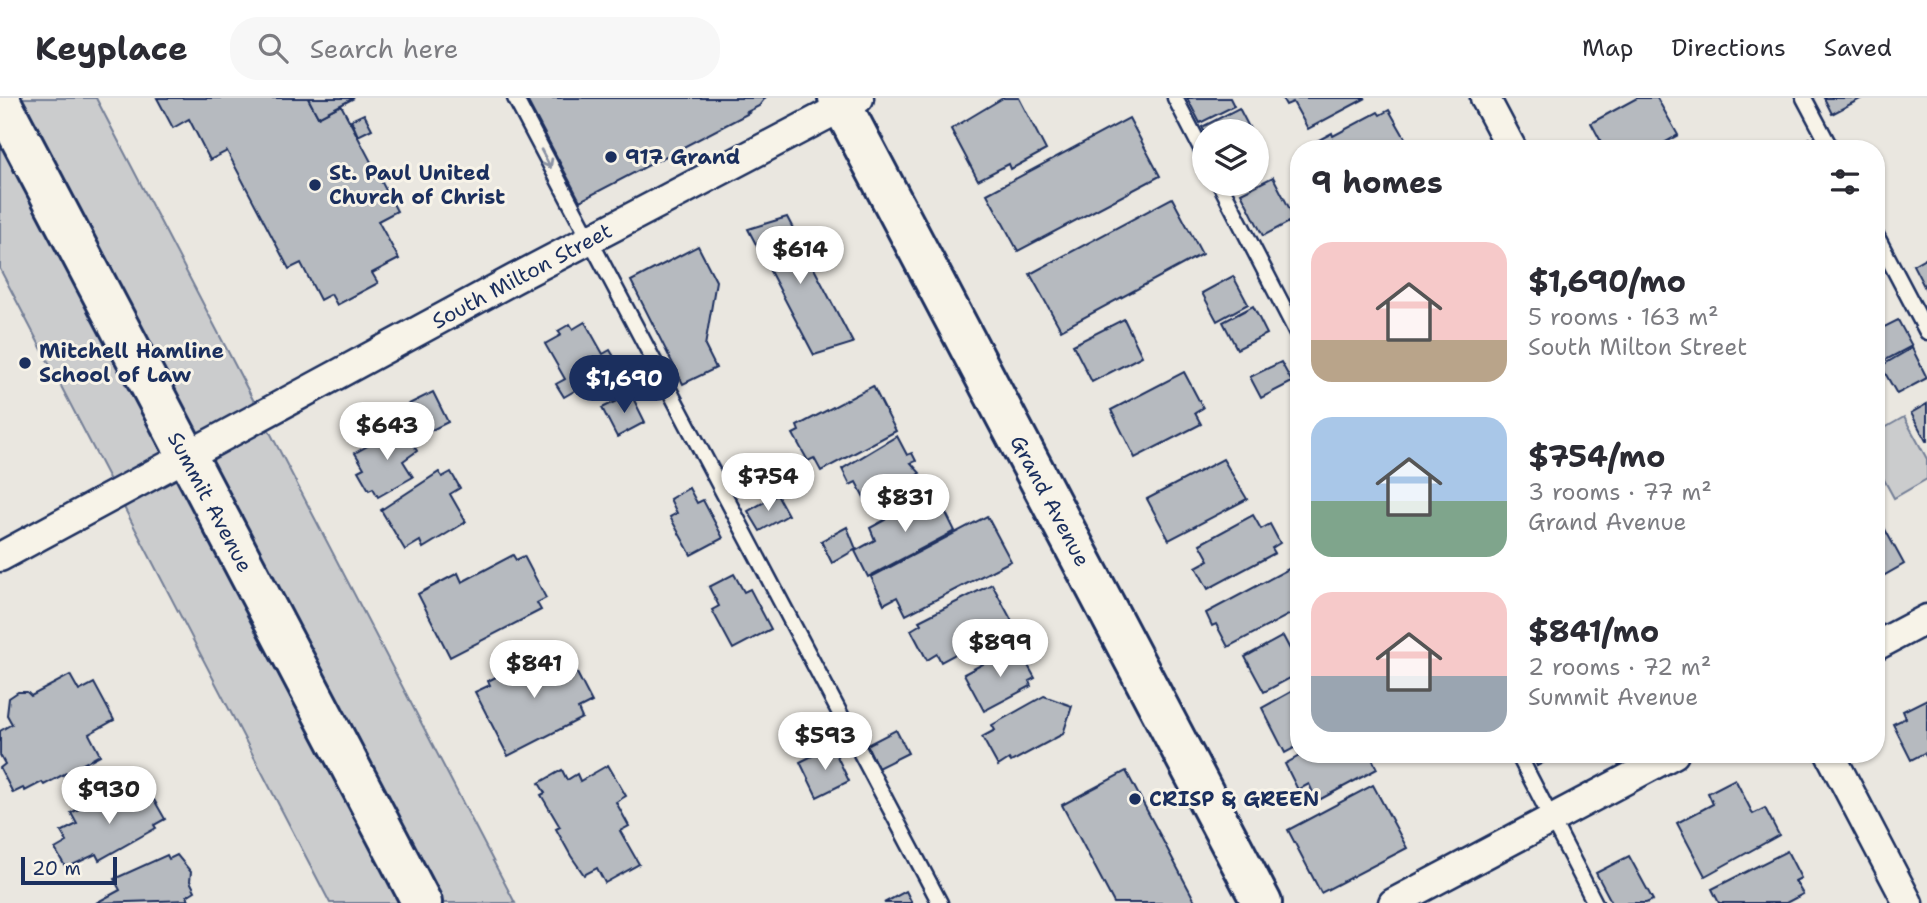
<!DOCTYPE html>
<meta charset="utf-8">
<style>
:root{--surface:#fff;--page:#f7f7f7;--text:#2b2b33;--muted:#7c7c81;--line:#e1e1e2;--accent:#1b2f5e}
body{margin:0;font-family:"Shantell Sans",sans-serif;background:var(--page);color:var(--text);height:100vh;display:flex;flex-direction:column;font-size:26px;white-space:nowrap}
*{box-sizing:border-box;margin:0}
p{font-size:23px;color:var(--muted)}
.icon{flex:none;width:38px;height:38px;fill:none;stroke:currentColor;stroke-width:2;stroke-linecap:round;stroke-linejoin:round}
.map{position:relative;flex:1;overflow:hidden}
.drawer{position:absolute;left:1290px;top:42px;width:595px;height:623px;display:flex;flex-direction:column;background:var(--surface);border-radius:28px;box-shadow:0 2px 5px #0004}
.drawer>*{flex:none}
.buttons{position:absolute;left:1192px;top:21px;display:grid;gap:14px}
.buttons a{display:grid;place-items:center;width:77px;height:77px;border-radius:50%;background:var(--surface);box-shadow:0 2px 5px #0004;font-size:35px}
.scale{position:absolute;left:21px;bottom:18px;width:96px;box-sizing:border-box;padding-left:7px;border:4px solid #1b2f5e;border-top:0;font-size:19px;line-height:24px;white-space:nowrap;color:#1b2f5e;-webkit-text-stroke:5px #f7f3e8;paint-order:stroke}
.price{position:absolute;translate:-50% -60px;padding:0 16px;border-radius:24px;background:#fff;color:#222;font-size:23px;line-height:46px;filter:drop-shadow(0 2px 4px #0008)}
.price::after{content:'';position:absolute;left:50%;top:42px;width:21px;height:16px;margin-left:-10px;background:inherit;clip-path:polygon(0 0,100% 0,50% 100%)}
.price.on{background:var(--accent);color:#fff}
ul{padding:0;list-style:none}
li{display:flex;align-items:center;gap:21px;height:175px;padding:0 21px}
li span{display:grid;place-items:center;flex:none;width:196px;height:140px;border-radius:21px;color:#555}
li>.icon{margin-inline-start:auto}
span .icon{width:84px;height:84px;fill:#fffc;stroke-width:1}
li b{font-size:30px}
h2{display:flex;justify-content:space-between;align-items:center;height:84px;padding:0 21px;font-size:30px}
header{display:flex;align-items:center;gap:42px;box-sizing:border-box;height:98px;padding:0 35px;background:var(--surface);border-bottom:2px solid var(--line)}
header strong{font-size:33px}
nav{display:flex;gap:38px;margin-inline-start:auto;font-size:24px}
.search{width:490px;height:63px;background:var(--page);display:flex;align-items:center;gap:18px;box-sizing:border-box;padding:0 24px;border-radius:28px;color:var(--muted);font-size:26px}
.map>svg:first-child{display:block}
</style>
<header>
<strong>Keyplace</strong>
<div class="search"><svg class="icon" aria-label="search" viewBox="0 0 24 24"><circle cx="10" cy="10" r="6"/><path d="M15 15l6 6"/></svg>Search here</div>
<nav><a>Map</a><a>Directions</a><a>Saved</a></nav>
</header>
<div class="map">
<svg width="1927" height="805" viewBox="0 0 1927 805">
<rect width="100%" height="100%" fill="#eae7e0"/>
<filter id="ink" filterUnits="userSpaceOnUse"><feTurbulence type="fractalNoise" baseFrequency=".0143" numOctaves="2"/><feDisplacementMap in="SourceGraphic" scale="14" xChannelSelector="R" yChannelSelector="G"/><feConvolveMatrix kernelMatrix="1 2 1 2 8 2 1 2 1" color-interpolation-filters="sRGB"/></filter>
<g filter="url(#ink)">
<g fill="#cbcccd" stroke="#737e96" stroke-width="2">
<polygon points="0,0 96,0 515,805 330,805 0,171"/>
<polygon points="1904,319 1927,361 1927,381 1894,400 1876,367 1876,335"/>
</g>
<g fill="#b6babf" stroke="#1b2f5e" stroke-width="2">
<polygon points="157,0 308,0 318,19 341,7 397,113 378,123 399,161 372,175 378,185 337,207 331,196 320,202 301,165 289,171 227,53 210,62 189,21 173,30"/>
<polygon points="308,0 354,0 318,19"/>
<polygon points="526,0 765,0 759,8 747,14 749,15 580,103"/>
<polygon points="1003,0 1019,0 1046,52 1011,71 1009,66 978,82 951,31"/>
<polygon points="1187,0 1230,0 1234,8 1200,25"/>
<polygon points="1282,0 1366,0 1308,31 1293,4 1286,7"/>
<polygon points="1637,0 1657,0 1678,37 1653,51 1605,51 1591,25"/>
<polygon points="1824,0 1862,0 1832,16"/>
<polygon points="1239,10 1251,33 1204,33 1202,29"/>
<polygon points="1389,12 1409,47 1402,51 1321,51 1317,43 1332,35 1333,38 1378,14 1380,17"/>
<polygon points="364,16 372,31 358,38 351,22"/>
<polygon points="1129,20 1160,78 1018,153 987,96"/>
<polygon points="1809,40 1814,51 1788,51"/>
<polygon points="1273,79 1295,121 1263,138 1241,95"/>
<polygon points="1172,100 1202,156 1061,232 1030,176"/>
<polygon points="787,119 853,245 814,257 748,131"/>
<polygon points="698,148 716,183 705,248 716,270 683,286 631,183"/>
<polygon points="1927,159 1927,194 1913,167"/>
<polygon points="1233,178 1248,206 1217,223 1202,195"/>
<polygon points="1253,208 1267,236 1237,251 1223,224"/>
<polygon points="1124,221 1142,258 1092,284 1073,247"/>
<polygon points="1898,222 1912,248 1882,264 1876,253 1876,233"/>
<polygon points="585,224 603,256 610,252 619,267 564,299 556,286 565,281 545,246 561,237 558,233 570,226 573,231"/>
<polygon points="1912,250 1927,280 1897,296 1881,268"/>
<polygon points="1281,264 1292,284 1261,300 1250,279"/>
<polygon points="1184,274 1203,310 1195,315 1201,326 1135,360 1111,312"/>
<polygon points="873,288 896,333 821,373 814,360 808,363 793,336 799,333 797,328"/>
<polygon points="433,294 448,324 420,338 405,308"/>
<polygon points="631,296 645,324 617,339 602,310"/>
<polygon points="1927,306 1927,343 1926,343 1911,315"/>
<polygon points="403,328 417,353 403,363 413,379 378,399 373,390 369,392 358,373 364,370 355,355"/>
<polygon points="897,338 907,357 912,355 916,363 911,365 920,375 917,377 919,381 876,404 873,399 866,403 856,384 850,387 842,371"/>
<polygon points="1223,361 1247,401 1169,442 1147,401"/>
<polygon points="439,374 442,379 451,374 460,390 450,396 466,424 423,450 420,443 405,452 381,412"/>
<polygon points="689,390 697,405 703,402 723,440 691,457 670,419 677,415 670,401"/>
<polygon points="777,397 788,417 760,433 748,413"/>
<polygon points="926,399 929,404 938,399 955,433 868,479 855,453 875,442 870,430 885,422 883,419"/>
<polygon points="1253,417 1261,431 1270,426 1280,445 1272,450 1275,455 1208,491 1196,469 1209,462 1200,446"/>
<polygon points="987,418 1011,463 906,517 897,499 884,506 871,479"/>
<polygon points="1881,424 1904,466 1876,482 1876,427"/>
<polygon points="847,429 856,451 832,465 821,443"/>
<polygon points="513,457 516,462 524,458 546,500 537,505 541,512 450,559 418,496 458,475 462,484"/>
<polygon points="1298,466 1298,512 1228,549 1216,526 1212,528 1206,515"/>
<polygon points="734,476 744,494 750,491 771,531 733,551 712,512 719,508 709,489"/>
<polygon points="992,486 1013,525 941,564 937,556 927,562 911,532 921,526 919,523"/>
<polygon points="1283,538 1291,553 1296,550 1298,555 1298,576 1264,594 1245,559"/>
<polygon points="564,550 592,604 578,611 582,620 508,658 475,594 490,587 488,583 547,553 550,557"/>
<polygon points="1011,551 1013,556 1020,553 1035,580 1029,583 1031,588 984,613 964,576"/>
<polygon points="70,577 79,593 94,585 114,622 89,636 100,657 44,687 42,684 25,693 23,690 13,695 0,670 5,666 0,657 0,633 12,626 7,617 9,600 18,594 27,594 31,598"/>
<polygon points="1298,590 1298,648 1285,655 1262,610"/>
<polygon points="1044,598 1072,608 1063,636 1011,664 1009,661 998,668 982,639 995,632 992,627"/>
<polygon points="1927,601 1927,660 1924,655 1911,662 1893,626 1906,620 1903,613"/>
<polygon points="896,632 908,655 878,670 867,647"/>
<polygon points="832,648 849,683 817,699 800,664"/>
<polygon points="1303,656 1370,656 1377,671 1317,703 1309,686 1298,692 1285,666"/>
<polygon points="1532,656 1559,656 1537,668"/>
<polygon points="608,667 626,698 616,704 629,728 620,733 639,766 605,785 597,770 584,777 571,758 556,731 560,729 541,697 545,695 539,685 562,672 567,682 577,676 580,683"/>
<polygon points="1126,673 1196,805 1114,805 1062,707"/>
<polygon points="1735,681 1753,716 1765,710 1779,737 1705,778 1677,725 1713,706 1708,695"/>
<polygon points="135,685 146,704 153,700 165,721 154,727 156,730 99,762 96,756 66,770 55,751 67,744 61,734 77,726 71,715 106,696 108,700"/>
<polygon points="1373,687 1407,750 1321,795 1288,732"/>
<polygon points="1787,753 1801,780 1795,783 1803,796 1786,805 1719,805 1712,791"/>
<polygon points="167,757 169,761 177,757 191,774 190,783 195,793 187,798 189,802 96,805 120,792 114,781"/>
<polygon points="1629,758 1653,802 1646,805 1612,805 1596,775"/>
<polygon points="906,793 912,805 884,805"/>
</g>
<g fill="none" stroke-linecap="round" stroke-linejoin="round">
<g stroke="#1b2f5e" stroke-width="19">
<g id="lane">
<polyline points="515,0 940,805"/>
<polyline points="1175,0 1204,56"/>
<polyline points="1804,0 1831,51"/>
<polyline points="1220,86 1298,237"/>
<polyline points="1876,137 1927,234"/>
<polyline points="1518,656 1595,805"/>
</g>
</g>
<g stroke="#1b2f5e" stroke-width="33">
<g id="street">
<polyline points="1485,0 1512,51"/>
<polyline points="0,459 514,181 859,0"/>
<polyline points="1876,548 1927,521"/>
<polyline points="1830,656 1908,805"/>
<polyline points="1393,805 1674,656"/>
</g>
</g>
<g stroke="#1b2f5e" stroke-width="44">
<g id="secondary">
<polyline points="838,0 1262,805"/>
<polyline points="0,2 422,805"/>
</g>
</g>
<use href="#lane" stroke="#f7f3e8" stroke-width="14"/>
<use href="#street" stroke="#f7f3e8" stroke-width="28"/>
<use href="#secondary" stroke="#f7f3e8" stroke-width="38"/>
</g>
<defs><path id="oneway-shaft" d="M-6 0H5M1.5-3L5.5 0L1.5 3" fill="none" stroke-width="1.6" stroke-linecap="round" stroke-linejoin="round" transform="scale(1.75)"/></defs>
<use stroke="#8991a3" href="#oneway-shaft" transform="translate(546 61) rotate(62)"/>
</g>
<g fill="#1b2f5e" stroke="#f7f3e8" stroke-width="2.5">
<circle cx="611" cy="59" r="7"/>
<circle cx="315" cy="87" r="7"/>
<circle cx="25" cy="265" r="7"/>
<circle cx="1135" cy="701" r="7"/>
</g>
<g text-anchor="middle" stroke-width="6" stroke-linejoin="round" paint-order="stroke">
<g font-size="21" font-weight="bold" fill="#1b2f5e" stroke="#f7f3e8" text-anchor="start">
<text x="625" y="66">917 Grand</text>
<text x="329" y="82">St. Paul United<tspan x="329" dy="24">Church of Christ</tspan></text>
<text x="39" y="260">Mitchell Hamline<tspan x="39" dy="24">School of Law</tspan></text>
<text x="1149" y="708">CRISP &amp; GREEN</text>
</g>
<g font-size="21" fill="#1b2f5e" stroke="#f7f3e8">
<text transform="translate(522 178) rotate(-28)" y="7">South Milton Street</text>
<text transform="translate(1050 403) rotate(62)" y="7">Grand Avenue</text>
<text transform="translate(210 404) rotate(62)" y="7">Summit Avenue</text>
</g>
</g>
</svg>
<div class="buttons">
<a><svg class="icon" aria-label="layers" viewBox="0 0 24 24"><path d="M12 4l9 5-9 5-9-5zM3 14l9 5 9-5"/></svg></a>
</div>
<div class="scale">20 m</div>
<b class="price" style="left:800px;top:188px">$614</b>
<b class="price on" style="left:624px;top:317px">$1,690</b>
<b class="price" style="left:387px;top:364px">$643</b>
<b class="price" style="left:768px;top:415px">$754</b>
<b class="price" style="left:905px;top:436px">$831</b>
<b class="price" style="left:1000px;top:581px">$899</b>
<b class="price" style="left:534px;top:602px">$841</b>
<b class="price" style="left:825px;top:674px">$593</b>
<b class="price" style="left:109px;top:728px">$930</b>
<section class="drawer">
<h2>9 homes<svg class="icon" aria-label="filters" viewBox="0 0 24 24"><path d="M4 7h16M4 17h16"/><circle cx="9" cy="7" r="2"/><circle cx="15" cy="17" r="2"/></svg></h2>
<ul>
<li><span style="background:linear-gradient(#f6c9c9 70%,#b9a48a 0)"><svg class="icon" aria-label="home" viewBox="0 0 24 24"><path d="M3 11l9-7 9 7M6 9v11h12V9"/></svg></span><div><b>$1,690/mo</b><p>5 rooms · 163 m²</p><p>South Milton Street</p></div></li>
<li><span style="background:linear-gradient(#a9c7e8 60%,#7fa58c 0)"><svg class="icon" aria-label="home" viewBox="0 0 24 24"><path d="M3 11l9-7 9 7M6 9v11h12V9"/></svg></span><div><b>$754/mo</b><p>3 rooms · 77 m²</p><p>Grand Avenue</p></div></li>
<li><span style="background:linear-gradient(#f6c9c9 60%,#9aa5b1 0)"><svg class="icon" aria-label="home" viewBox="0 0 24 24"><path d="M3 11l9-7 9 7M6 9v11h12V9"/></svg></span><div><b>$841/mo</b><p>2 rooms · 72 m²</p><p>Summit Avenue</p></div></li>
</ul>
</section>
</div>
